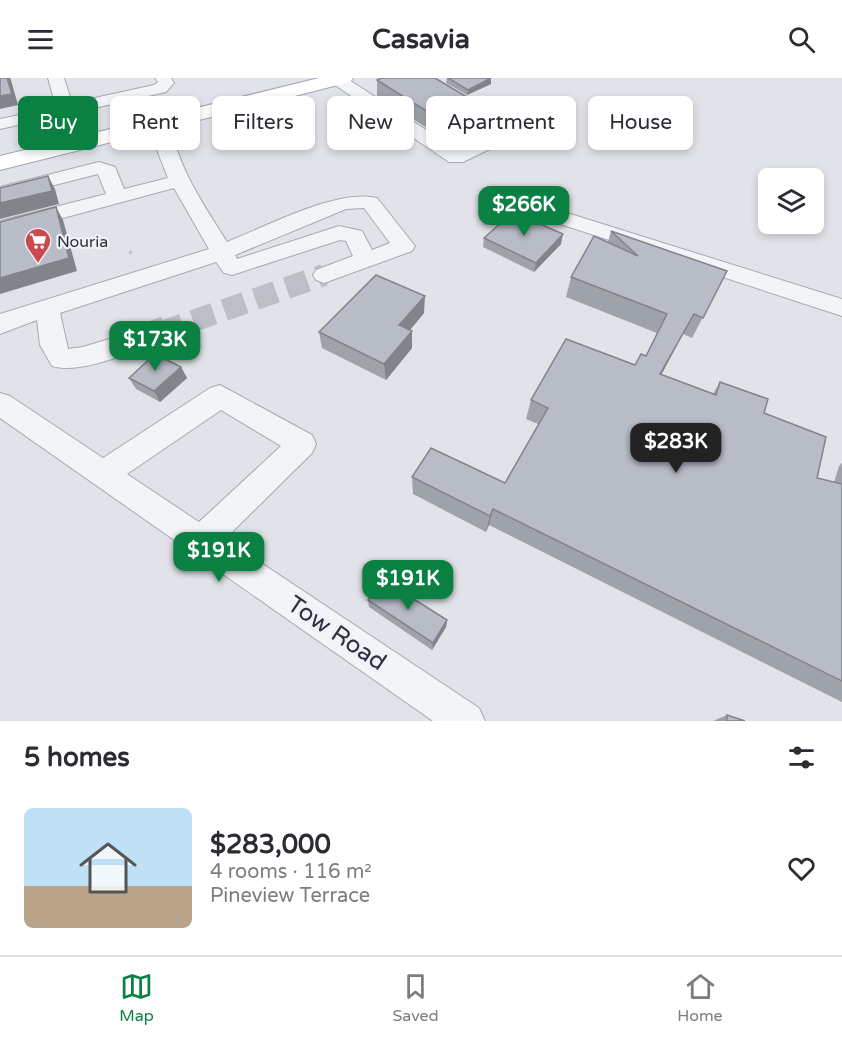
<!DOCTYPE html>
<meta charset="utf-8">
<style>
:root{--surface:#fff;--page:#f2f2f3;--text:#2b2b33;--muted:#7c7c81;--line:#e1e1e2;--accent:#0b8043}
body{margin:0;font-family:"Varela Round",sans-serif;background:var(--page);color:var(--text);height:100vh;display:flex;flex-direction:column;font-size:22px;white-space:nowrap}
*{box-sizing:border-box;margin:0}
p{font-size:20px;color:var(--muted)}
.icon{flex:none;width:33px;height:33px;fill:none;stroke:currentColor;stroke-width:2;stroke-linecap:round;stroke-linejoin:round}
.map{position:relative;height:643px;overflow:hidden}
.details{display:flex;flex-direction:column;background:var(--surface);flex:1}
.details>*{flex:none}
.hud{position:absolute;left:18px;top:18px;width:807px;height:54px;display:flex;gap:12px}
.controls{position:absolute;left:758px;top:90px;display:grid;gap:12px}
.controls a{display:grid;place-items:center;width:66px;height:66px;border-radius:9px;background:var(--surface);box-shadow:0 3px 9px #0003;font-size:30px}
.price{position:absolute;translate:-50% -51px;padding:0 14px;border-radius:12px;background:var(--accent);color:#fff;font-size:20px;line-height:39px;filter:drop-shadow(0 2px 3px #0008)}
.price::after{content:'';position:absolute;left:50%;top:36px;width:18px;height:14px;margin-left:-9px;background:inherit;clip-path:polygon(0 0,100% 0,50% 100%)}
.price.current{background:#222;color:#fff}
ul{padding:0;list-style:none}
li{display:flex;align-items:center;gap:18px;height:150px;padding:0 24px}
li span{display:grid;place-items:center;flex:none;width:168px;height:120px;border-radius:9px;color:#555}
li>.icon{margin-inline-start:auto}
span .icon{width:72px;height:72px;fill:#fffc;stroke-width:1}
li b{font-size:26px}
h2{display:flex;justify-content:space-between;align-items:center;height:72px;padding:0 24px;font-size:26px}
.chip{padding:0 21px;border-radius:9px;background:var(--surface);box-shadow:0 3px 9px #0003;font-size:21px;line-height:54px}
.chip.current{background:var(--accent);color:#fff}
header{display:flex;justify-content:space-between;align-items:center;height:78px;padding:0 24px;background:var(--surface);font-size:27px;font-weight:800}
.tab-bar{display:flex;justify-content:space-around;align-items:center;height:84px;border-top:2px solid var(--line);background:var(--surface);font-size:16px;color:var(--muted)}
.tab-bar a{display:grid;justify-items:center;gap:3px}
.tab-bar .current{color:var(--accent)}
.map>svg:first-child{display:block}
</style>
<header><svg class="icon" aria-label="menu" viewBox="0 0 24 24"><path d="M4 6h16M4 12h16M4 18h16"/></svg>Casavia<svg class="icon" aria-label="search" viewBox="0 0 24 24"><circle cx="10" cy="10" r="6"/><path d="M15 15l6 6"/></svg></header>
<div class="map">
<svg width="842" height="643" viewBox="0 0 842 643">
<rect width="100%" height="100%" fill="#e1e3e9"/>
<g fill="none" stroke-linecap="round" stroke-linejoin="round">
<polyline stroke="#bcbfc7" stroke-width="22" stroke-dasharray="22 11" stroke-linecap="butt" points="162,254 324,197"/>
<polyline stroke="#bcbfc7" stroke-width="28" stroke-dasharray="28 14" stroke-linecap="butt" points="149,258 166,252"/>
<g stroke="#a6a9b3" stroke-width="2">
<g id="minor">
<polygon points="48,0 64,0 72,25 154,7 158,4 155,0 171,0 174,5 166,14 0,51 0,41 56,29"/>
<polygon points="331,0 346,0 457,72 500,53 414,0 434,0 522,53 519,57 463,84 449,84 332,5"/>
<path d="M161,42L170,47C179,91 203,126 227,164C265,149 338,110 377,120L415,168L412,173L324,205L316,202L313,197L316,192L353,178L346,163L340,162L232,197L224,195L216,184L60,235L68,271L83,269L149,249L158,252L161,258L158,264C129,274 81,297 52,288L40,267L37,242L0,256V236L209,171L174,110L0,157V143L106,116L98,96L0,121V109L99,84L115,89L124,111L168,100L157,72L152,47ZM364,130L390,165L372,172L362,153L339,148L237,181L235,177L346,131Z"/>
<polygon points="564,134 842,221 842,238 557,145 554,140 557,135"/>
<path d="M220,307L312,357L316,366L312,375L225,461L479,630L485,643H433L0,340V315L10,318L103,380L210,310ZM221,332L281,368L199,444L127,396Z"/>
</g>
</g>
<g stroke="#a1a6b4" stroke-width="2">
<polygon id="major" points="319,0 353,0 350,4 0,92 0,78"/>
</g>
<polyline stroke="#bfc1c7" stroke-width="3" stroke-dasharray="4 4" stroke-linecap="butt" points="130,173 131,176"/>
<use href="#minor" fill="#f3f4f7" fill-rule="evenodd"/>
<use href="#major" fill="#fff" fill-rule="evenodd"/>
</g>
<g fill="#9ea2aa">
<polygon points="447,0 491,0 491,6 467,17 446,5"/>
<polygon points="377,2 476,41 438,57 377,18"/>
<polygon points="611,153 727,193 692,260 683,256 661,297 713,316 720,304 764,335 817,400 834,404 839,388 842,385 842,624 489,447 486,454 413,416 412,399 505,405 538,346 526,341 531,322 635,287 646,278 657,255 566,219 571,199 608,164"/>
<polygon points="484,160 561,166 534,194 483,169"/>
<polygon points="424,235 410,252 412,253 412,270 386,302 322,270 319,254"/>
<polygon points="181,289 187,300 160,324 136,311 129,300"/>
<polygon points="368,522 447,542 446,549 432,572 369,529"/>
<polygon points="727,637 745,643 713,643"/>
</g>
<g fill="#81848b">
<polygon points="7,0 10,0 11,2 18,27 0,31 0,18"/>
<polygon points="491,0 491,6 467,17 468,12"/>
<polygon points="477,25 476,41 438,57 439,41"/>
<polygon points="48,98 55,111 59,126 0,141 0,125"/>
<polygon points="56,129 63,142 77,193 0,216 0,200"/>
<polygon points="563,156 561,166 534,194 536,185"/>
<polygon points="425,218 424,235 400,264 399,247"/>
<polygon points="694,236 683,256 651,316 660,296"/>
<polygon points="412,253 412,270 386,302 384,286"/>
<polygon points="181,289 187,300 160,324 154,313"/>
<polygon points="493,431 489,447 486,454 490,438"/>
<polygon points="447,542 446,549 432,572 433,565"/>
</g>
<g fill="#b8bcc6" stroke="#81848b" stroke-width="1.5">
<polygon points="0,0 7,0 12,16 0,18"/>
<polygon points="381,0 435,0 477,25 439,41 377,2"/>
<polygon points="448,0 491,0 468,12"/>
<polygon points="48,98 52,113 0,125 0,110"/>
<polygon points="56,129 69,180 0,200 0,144"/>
<polygon points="513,134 563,156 536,185 484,160"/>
<polygon points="611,153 727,193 703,240 694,236 660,296 716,317 720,304 768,321 764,335 826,359 817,400 842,406 842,603 493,431 490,438 412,399 431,370 505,405 548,330 531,322 566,261 635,287 641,276 646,278 667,236 571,199 594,158 638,178"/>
<polygon points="376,197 425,218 399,247 412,253 384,286 319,254"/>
<polygon points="155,276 181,289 154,313 129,300"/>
<polygon points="382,501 447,542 433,565 368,522"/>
<polygon points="727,637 745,643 727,643"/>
</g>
<defs>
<g id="supermarket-pin" transform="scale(1.35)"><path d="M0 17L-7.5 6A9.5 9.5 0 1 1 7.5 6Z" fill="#c94b4f" stroke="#f0f2f6"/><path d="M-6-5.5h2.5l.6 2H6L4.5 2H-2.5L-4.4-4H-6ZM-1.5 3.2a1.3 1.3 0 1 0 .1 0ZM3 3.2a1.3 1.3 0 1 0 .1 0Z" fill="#fff"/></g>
</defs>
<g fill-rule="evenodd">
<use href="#supermarket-pin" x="38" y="163"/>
</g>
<g text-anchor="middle" stroke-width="4.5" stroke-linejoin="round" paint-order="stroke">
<g font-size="16" fill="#2a2f40" stroke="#f0f2f6" text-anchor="start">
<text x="57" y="169">Nouria</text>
</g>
<g font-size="24" fill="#2a2f40" stroke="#f0f2f6">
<text transform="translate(337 555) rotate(34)" y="8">Tow Road</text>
</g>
</g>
</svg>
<div class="controls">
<a><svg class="icon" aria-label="layers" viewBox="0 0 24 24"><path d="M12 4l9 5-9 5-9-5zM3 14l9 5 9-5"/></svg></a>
</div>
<b class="price" style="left:524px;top:159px">$266K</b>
<b class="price" style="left:155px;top:294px">$173K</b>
<b class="price current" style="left:676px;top:396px">$283K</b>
<b class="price" style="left:219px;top:505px">$191K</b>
<b class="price" style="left:408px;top:533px">$191K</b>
<div class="hud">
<a class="chip current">Buy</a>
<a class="chip">Rent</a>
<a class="chip">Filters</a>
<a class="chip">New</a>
<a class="chip">Apartment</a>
<a class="chip">House</a>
</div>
</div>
<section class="details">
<h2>5 homes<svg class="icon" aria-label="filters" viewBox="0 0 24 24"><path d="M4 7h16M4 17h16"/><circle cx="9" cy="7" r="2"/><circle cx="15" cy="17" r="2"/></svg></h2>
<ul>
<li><span style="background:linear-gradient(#bfe0f5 65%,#b9a48a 0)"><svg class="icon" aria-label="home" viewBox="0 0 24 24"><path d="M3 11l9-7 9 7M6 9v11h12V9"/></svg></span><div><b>$283,000</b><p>4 rooms · 116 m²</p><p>Pineview Terrace</p></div><svg class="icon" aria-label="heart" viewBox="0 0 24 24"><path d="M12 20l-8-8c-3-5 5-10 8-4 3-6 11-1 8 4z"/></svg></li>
</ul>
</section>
<nav class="tab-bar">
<a class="current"><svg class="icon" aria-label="map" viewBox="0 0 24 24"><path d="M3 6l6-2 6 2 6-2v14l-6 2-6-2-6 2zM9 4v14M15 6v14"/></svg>Map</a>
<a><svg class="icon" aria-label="saved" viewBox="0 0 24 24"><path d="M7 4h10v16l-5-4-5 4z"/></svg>Saved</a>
<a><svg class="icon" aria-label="home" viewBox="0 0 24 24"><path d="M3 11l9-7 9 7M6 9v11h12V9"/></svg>Home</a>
</nav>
